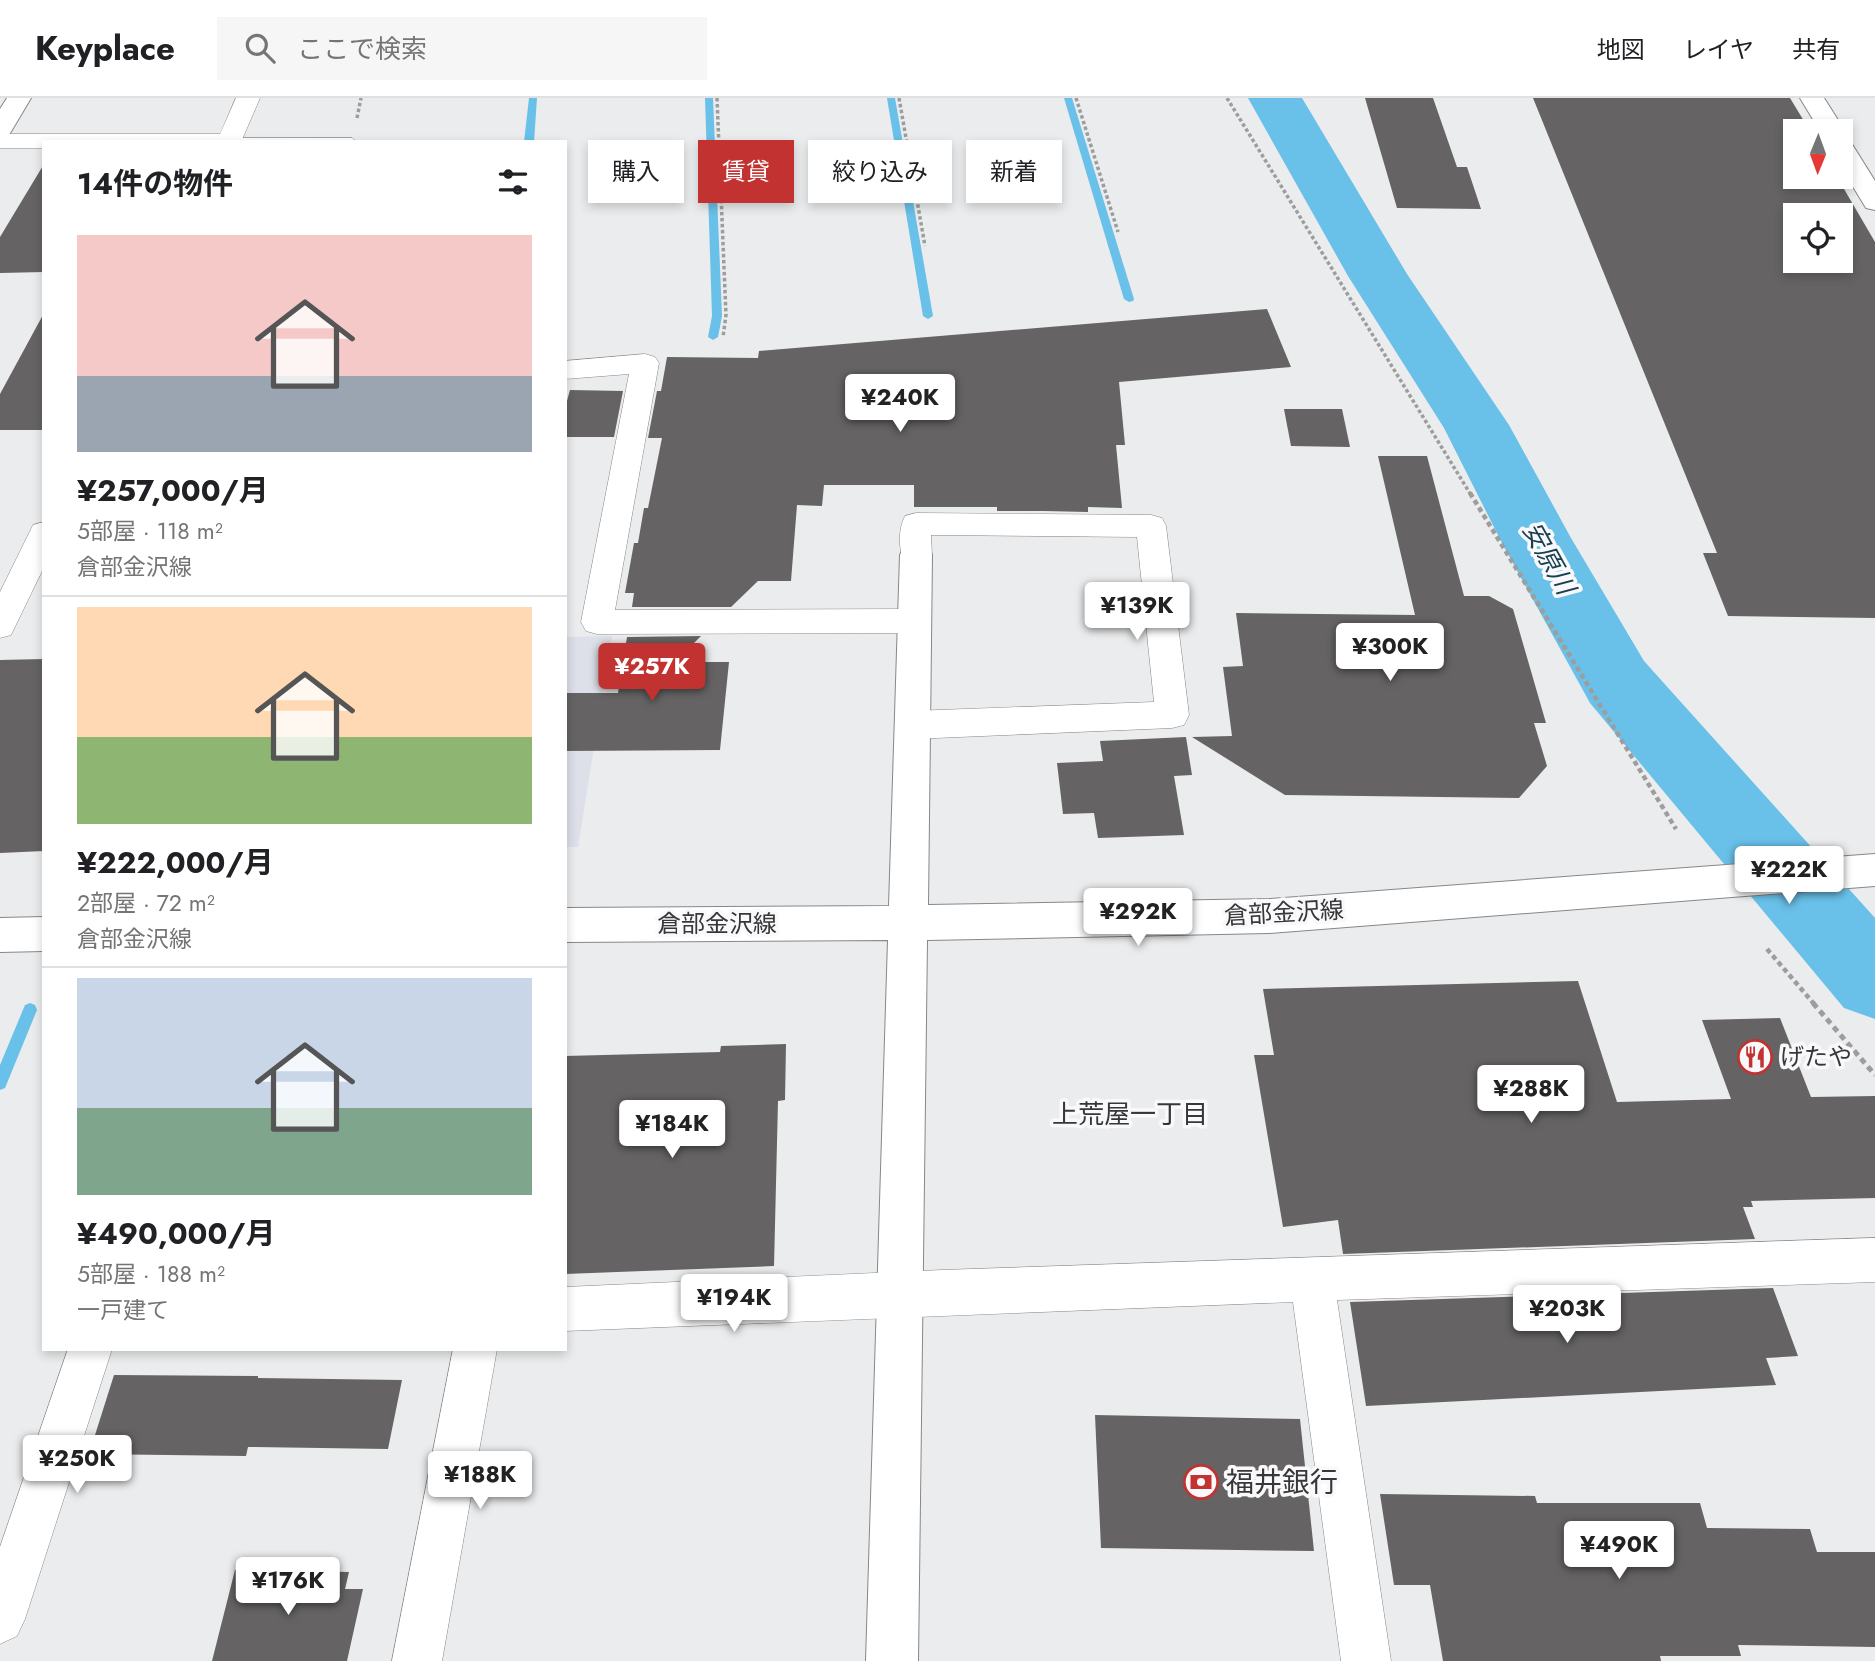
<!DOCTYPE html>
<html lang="ja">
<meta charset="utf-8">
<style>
:root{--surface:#fff;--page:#f6f6f6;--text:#202124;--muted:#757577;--line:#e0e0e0;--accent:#c13230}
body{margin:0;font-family:Jost,"Noto Sans JP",sans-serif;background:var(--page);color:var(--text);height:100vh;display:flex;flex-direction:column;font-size:26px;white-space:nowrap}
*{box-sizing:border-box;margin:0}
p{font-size:23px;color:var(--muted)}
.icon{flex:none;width:38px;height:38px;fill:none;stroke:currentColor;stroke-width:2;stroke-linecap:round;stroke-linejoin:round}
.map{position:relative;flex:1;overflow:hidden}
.sheet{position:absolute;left:42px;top:42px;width:525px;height:1211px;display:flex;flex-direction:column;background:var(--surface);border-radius:0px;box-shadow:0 4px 10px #0003}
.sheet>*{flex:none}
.guide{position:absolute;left:588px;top:42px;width:665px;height:63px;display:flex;gap:14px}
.needle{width:46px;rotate:181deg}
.controls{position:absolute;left:1783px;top:21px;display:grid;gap:14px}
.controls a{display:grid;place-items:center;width:70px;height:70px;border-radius:0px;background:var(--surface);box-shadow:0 4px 10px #0003;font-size:35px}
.price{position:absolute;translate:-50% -60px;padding:0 16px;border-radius:7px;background:#fff;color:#222;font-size:23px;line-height:46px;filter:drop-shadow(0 2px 4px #0008)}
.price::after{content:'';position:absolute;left:50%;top:42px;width:21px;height:16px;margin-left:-10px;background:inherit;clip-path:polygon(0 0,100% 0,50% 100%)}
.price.selected{background:var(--accent);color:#fff}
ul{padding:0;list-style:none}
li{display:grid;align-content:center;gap:14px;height:371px;padding:0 35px}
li+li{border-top:2px solid var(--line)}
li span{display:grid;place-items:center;height:217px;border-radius:0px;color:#555}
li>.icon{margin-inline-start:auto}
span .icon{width:126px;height:126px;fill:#fffc;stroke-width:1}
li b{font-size:30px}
h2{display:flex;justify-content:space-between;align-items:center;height:84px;padding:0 35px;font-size:30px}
.pill{padding:0 24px;border-radius:0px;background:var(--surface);box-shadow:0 4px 10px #0003;font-size:24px;line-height:63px}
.pill.selected{background:var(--accent);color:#fff}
header{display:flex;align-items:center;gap:42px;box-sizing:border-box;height:98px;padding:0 35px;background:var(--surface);border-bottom:2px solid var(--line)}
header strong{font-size:33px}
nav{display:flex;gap:38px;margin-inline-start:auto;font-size:24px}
.search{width:490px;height:63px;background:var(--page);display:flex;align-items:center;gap:18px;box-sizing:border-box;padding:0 24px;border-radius:0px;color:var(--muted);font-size:26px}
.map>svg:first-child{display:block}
</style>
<header>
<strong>Keyplace</strong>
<div class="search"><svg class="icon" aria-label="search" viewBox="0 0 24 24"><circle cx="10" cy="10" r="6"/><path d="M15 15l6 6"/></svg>ここで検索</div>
<nav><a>地図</a><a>レイヤ</a><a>共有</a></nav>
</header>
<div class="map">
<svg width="1875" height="1563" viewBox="0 0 1875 1563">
<rect width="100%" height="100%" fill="#ebeced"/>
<polygon fill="#dee0e9" points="612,538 578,749 565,749 565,539"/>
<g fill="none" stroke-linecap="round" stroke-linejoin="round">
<g fill="#69c0e8" fill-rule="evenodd">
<polygon points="529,0 537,0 534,44 524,44"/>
<polygon points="705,0 713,0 722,218 718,239 713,242 708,239 712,218"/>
<polygon points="887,0 895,0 933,218 928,221 923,218"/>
<polygon points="1064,0 1072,0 1134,201 1133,203 1129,204 1124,201"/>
<polygon points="30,905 35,907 37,912 5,990 0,992 0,967 25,907"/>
</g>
<polygon fill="#69c0e8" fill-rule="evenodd" points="1248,0 1302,0 1407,176 1509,327 1571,440 1644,563 1875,820 1875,921 1844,910 1590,605 1504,449 1444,330 1348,178"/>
</g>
<g fill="#656363" fill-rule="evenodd">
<polygon points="1365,0 1433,0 1457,69 1467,69 1481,111 1397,110"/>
<path d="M1533,0H1790L1810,33H1796V79H1837L1875,144V520L1728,518L1703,455H1717ZM1796,117H1841V163H1796Z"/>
<polygon points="44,66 44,174 0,175 0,139"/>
<polygon points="1267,211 1291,269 1119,284 1125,347 1116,347 1122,410 1088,409 1088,414 1044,413 997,413 997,409 914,409 914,387 824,387 822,408 797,407 791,483 758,483 731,509 632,509 634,495 625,495 634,445 638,445 644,410 648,410 662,340 648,340 657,293 661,293 667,259 758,260 759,253"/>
<polygon points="44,215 44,332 0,332 0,296"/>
<polygon points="570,292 623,293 614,339 565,339 565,310"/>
<polygon points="1284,311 1342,311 1350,349 1291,348"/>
<polygon points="1378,358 1427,358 1464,498 1489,498 1513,511 1546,625 1534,625 1547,668 1519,700 1285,697 1192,639 1232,638 1223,569 1243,568 1236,515 1415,517"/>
<polygon points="701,538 675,564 729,564 720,652 565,653 565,595 618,595 627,539"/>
<polygon points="44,561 44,753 0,755 0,562"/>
<polygon points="1186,639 1192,677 1174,678 1184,737 1098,740 1094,715 1063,716 1057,665 1103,663 1100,643"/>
<polygon points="1578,883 1617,1004 1731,1001 1702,922 1780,920 1811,999 1875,998 1875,1100 1751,1103 1753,1109 1743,1109 1755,1141 1343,1156 1338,1122 1283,1129 1254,957 1274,957 1263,891"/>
<polygon points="786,946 785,1002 778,1003 774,1168 565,1176 565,958 720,954 721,948"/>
<polygon points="1773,1190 1798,1258 1766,1260 1776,1287 1366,1308 1350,1204"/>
<polygon points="114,1277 258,1278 258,1280 402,1282 388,1351 248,1349 246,1358 89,1356"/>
<polygon points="1095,1317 1300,1321 1314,1453 1101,1450"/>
<polygon points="1380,1396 1535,1398 1537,1405 1700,1405 1707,1430 1810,1431 1817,1454 1875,1454 1875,1549 1738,1547 1741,1558 1660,1558 1661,1563 1443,1563 1430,1487 1394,1487"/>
<polygon points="235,1472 349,1474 345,1491 363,1491 347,1563 212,1563"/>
</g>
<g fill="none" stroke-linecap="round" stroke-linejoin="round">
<g stroke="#878789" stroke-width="1">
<polygon id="lane" points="352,40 357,44 223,43 229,40"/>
</g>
<g stroke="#878789" stroke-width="1">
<g id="street">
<polygon points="236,0 260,0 241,44 44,44 44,50 0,50 0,36 220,36"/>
<polygon points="645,256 655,259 659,265 615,512 914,511 925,514 930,523 925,532 914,535 597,536 586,533 581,524 629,276 565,281 565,263"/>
<path d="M916,415L1151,417L1162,420L1166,428L1189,617L1184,627L1172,630L912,641L900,637L895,627L900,617L912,613L1154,604L1137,439L931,437L932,457L927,465L916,468L905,465C898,452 898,431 905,418Z"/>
<polygon points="44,424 44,469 11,537 0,540 0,494 33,427"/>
<polygon points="1875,1140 1875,1184 1337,1202 1391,1563 1341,1563 1293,1204 565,1233 565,1189 942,1172"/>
<polygon points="68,1251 112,1251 25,1521 17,1538 0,1546 0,1449"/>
<polygon points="453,1251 497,1251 442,1563 392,1563"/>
</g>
</g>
<g stroke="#878789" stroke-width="2">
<g id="secondary">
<polygon points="7,0 31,0 9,37 0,40 0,11"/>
<polygon points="1800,0 1824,0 1845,33 1841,38 1841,33 1820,33"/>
<polygon points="1841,40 1850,43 1875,83 1875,112 1866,110 1841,69"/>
<polygon points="916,445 928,449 932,457 928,807 1269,801 1875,756 1875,788 1269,835 927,842 918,1563 866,1563 888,842 565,844 565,810 889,808 900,457 904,449"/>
<polygon points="44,819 44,853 0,854 0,820"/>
</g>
</g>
<g stroke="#9d9d9e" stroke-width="3.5" stroke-dasharray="3.5 2.5" stroke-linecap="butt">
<polyline points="717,0 726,217 723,239"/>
<polyline points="899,0 925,148"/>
<polyline points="1076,0 1118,134"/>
<polyline points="1227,0 1471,397"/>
<polyline points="357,20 361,0"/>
</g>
<g stroke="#9d9d9e" stroke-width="4.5" stroke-dasharray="5 3.5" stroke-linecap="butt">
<polyline points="1470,395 1676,731"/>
<polyline points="1767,851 1815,907"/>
</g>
<polyline stroke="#9d9d9e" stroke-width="5" stroke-dasharray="6 4.5" stroke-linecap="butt" points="1813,905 1875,977"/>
<use href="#lane" fill="#fff" fill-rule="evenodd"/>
<use href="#street" fill="#fff" fill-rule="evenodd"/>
<use href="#secondary" fill="#fff" fill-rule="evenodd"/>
</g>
<defs>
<g id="restaurant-ring" transform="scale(1.75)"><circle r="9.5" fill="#f9f9fb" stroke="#c13230" stroke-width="1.5"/><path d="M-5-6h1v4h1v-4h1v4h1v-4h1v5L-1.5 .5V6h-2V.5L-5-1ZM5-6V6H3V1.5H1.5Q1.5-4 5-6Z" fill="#c13230"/></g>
<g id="bank-ring" transform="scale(1.75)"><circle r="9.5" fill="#f9f9fb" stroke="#c13230" stroke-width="1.5"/><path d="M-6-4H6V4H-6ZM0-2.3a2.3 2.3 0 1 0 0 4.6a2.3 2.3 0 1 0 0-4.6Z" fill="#c13230"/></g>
</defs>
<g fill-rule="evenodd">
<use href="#restaurant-ring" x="1755" y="959"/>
<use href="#bank-ring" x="1201" y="1384"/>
</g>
<g text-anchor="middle" stroke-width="7" stroke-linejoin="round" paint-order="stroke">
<g font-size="24" fill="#373738" stroke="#f9f9fb">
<text transform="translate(1284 815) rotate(-3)" y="8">倉部金沢線</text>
<text x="717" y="834">倉部金沢線</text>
</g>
<g font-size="24" fill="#373738" stroke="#f9f9fb" text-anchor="start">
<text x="1780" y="967">げたや</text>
</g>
<g font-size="26" font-style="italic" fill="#183e50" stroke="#f9f9fb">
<text transform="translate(1549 460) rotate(61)" y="9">安原川</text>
</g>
<g font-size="26" fill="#373738" stroke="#f9f9fb">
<text x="1130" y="1025">上荒屋一丁目</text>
</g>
<g font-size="28" fill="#373738" stroke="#f9f9fb" text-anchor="start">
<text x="1226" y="1394">福井銀行</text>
</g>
</g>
</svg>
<div class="controls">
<a><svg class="needle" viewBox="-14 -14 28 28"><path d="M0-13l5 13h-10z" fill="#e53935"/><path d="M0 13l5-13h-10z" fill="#757577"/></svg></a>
<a><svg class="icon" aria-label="locate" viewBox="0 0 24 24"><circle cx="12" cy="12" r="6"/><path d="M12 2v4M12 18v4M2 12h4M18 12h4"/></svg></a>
</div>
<b class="price" style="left:900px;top:336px">¥240K</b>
<b class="price" style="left:1137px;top:544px">¥139K</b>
<b class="price" style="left:1390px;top:585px">¥300K</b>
<b class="price selected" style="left:652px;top:605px">¥257K</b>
<b class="price" style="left:1789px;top:808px">¥222K</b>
<b class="price" style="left:1138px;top:850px">¥292K</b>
<b class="price" style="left:1531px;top:1027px">¥288K</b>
<b class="price" style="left:672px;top:1062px">¥184K</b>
<b class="price" style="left:734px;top:1236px">¥194K</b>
<b class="price" style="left:1567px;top:1247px">¥203K</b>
<b class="price" style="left:77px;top:1397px">¥250K</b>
<b class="price" style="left:480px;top:1413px">¥188K</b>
<b class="price" style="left:1619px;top:1483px">¥490K</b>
<b class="price" style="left:288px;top:1519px">¥176K</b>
<div class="guide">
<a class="pill">購入</a>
<a class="pill selected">賃貸</a>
<a class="pill">絞り込み</a>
<a class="pill">新着</a>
</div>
<section class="sheet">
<h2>14件の物件<svg class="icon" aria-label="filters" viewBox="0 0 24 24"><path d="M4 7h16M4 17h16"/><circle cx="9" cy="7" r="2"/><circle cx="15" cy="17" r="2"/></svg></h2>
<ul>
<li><span style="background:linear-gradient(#f6c9c9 65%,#9aa5b1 0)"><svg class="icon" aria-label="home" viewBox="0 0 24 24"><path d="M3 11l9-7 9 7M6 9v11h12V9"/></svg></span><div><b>¥257,000/月</b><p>5部屋 · 118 m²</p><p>倉部金沢線</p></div></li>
<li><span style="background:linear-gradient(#ffd9b3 60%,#8fb573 0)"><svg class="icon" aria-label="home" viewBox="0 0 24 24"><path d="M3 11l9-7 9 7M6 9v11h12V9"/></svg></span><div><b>¥222,000/月</b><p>2部屋 · 72 m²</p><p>倉部金沢線</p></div></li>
<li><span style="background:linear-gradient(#c9d6e8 60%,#7fa58c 0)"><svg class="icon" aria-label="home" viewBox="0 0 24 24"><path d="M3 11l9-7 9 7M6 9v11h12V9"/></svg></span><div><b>¥490,000/月</b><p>5部屋 · 188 m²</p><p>一戸建て</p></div></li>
</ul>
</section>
</div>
